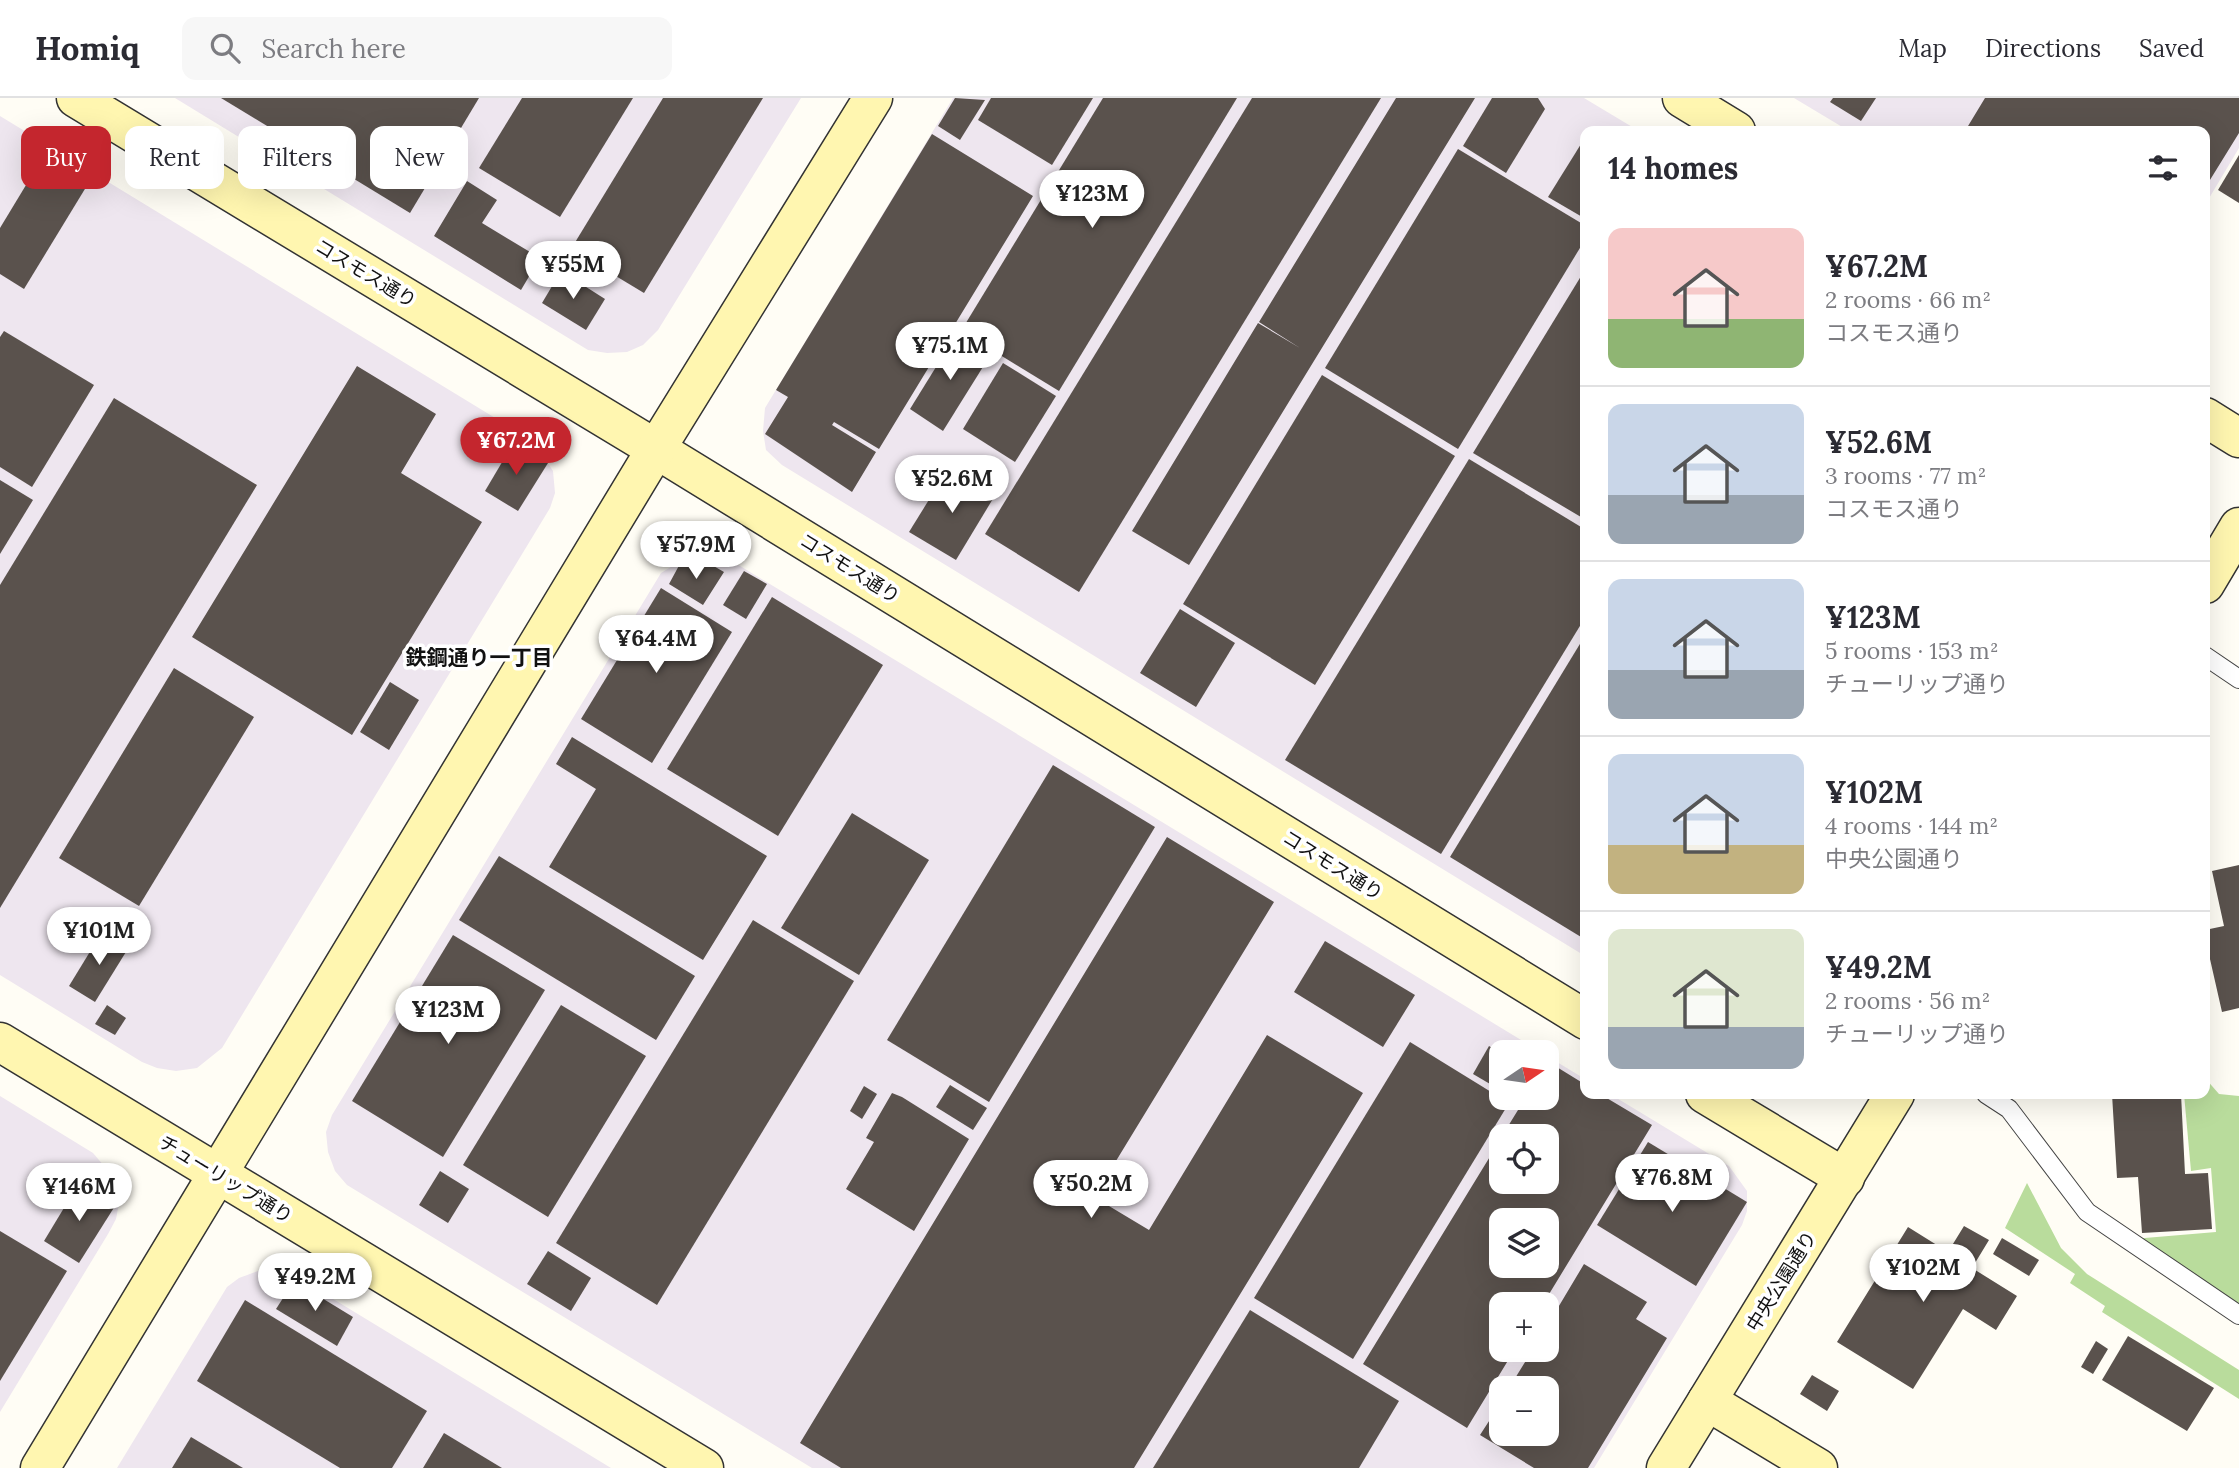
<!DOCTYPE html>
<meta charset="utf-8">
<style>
:root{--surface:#fff;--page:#f7f7f7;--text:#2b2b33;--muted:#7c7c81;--line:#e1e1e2;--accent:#c4262e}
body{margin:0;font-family:Lora,"Noto Sans JP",serif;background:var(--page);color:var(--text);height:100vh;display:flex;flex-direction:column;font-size:26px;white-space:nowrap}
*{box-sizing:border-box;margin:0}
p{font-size:23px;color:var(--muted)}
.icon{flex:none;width:38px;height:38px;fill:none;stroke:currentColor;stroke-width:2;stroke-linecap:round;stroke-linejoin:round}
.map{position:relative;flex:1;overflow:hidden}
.details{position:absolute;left:1580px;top:28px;width:630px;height:973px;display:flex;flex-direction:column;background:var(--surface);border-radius:14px;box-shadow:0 7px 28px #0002}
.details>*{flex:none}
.banner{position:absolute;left:21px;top:28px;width:665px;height:63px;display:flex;gap:14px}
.needle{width:46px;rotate:77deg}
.tools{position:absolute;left:1489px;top:942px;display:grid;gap:14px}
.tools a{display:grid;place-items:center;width:70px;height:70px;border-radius:14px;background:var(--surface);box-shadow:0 7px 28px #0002;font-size:35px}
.price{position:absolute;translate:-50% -60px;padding:0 16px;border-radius:24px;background:#fff;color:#222;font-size:23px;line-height:46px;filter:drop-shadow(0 2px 4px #0008)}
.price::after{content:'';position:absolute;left:50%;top:42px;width:21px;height:16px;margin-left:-10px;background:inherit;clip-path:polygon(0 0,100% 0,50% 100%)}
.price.active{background:var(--accent);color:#fff}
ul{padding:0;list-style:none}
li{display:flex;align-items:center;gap:21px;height:175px;padding:0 28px}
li+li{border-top:2px solid var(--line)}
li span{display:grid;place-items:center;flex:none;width:196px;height:140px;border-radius:14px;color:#555}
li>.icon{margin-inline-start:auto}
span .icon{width:84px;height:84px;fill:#fffc;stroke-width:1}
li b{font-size:30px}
h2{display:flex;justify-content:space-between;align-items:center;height:84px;padding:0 28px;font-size:30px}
.chip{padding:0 24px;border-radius:14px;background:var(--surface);box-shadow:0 7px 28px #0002;font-size:24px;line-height:63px}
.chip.active{background:var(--accent);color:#fff}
header{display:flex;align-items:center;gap:42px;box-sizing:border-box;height:98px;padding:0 35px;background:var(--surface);border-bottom:2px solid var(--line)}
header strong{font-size:33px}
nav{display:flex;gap:38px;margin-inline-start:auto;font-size:24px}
.search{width:490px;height:63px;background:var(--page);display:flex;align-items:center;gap:18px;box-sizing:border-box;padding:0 24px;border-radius:14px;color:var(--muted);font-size:26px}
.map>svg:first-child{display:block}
.industrial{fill:#eee6ef;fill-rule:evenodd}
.forest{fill:#b9dc9c}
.building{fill:#5a524d;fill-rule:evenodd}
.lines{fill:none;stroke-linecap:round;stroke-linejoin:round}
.lane-casing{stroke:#444;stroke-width:20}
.secondary-casing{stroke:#333;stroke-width:41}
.lane{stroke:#fff;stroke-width:18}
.secondary{stroke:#fff6b0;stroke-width:38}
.labels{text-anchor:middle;stroke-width:7;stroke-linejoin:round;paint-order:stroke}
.street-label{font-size:19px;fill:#111;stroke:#fff}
.neighbourhood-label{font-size:21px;font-weight:bold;fill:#111;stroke:#fff}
</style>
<header>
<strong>Homiq</strong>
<div class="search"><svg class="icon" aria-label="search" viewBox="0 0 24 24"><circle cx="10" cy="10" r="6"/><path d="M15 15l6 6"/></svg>Search here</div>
<nav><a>Map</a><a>Directions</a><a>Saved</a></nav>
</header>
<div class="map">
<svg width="2239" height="1370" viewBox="0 0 2239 1370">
<rect width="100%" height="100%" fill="#fffdf5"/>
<g class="industrial">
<path d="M175,0H801L658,232L643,247L627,254L607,255L588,252Z"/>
<path d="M953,0H1584L1639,33H1586L1585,858L782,367L766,352L763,333L765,310Z"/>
<path d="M1794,0H2239V50L2205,107V33H1849Z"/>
<path d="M0,18L533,343L553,373L555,395L550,410L222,950L197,970L176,973L157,970L142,964L0,877Z"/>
<path d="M692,456L727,460L1541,954H1502V999H1547V958L1585,981L1586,996H1610L1729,1068L1747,1093V1113L1742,1127L1594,1370H812L347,1087L335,1073L328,1054L326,1034L332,1017L661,475ZM1502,1038H1547V1083H1502ZM1502,1122H1547V1167H1502ZM1502,1206H1547V1251H1502ZM1502,1290H1547V1335H1502Z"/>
<path d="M0,998L93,1055L115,1081L120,1100L116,1121L108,1136L0,1314Z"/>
<path d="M276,1172L292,1176L611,1370H117L227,1189L239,1180L258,1173Z"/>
</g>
<g class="forest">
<path d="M2205,980L2219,996L2239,998V1210L2133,1141L2216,1134L2211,1070L2191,1073L2184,996H2205Z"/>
<path d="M2027,1085L2061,1150L2087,1176L2239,1272V1301L2102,1214L2105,1208L2070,1185L2075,1176L2005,1130Z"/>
</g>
<g class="building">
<path d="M221,0H479L410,115Z"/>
<path d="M522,0H633L560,119L479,70Z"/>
<path d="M663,0H763L644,195L571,151Z"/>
<path d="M955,0L985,2L960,42L938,28Z"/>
<path d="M991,0H1093L1052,67L978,22Z"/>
<path d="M1103,0H1237L1059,293L961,233Z"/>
<path d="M1252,0H1381L1079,494L985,436Z"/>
<path d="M1396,0H1475L1189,467L1132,433L1258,225L1300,250L1259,224Z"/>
<path d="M1492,0H1538L1545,11L1506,75L1463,48Z"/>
<path d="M1833,0H1876L1861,23L1830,4Z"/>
<path d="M1985,0H2239V35L2205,90V33H1965Z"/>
<path d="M932,36L1033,98L879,351L834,324L832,327L876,354L852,394L765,336L788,299L776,292Z"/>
<path d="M1586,38V117L1584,120L1548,99Z"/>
<path d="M1458,51L1586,128V140L1458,351L1325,270Z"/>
<path d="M46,54L91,81L24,191L0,176V130Z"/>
<path d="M2239,57V105L2218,92Z"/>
<path d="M467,83L497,102L482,125L540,160L521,192L434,138Z"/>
<path d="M1586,170V422L1473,355Z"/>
<path d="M561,173L605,201L586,232L542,205Z"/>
<path d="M4,233L94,287L32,389L0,369V239Z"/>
<path d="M957,235L991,256L943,333L910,311Z"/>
<path d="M1003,265L1056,298L1015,364L963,331Z"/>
<path d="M357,268L436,316L401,375L482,424L352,637L192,539Z"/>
<path d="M1322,277L1455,358L1315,587L1183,506Z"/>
<path d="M114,300L257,387L0,810V487Z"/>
<path d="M514,344L548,365L518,413L485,393Z"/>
<path d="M1469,361L1586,432V518L1441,756L1285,662Z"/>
<path d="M948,371L994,399L956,462L909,434Z"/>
<path d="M0,382L33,402L0,456Z"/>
<path d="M682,462L700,472L705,463L724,474L703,507L669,486Z"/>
<path d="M744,473L767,486L746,521L723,507Z"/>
<path d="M661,490L732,534L652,665L581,621Z"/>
<path d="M772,499L883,567L778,738L667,671Z"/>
<path d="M1180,511L1235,545L1196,609L1140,575Z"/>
<path d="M1586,536V842L1450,759Z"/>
<path d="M174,570L254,619L139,808L59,760Z"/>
<path d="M390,584L419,602L389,652L360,634Z"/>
<path d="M572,639L767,758L703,862L549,769L596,691L556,666Z"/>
<path d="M1053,667L1155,729L989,1004L887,942Z"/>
<path d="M852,715L929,762L859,877L781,830Z"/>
<path d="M1167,739L1274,804L1094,1099L1149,1132L1267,937L1363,995L1134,1370H841L800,1345Z"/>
<path d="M499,758L695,878L656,942L459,822Z"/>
<path d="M2239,767V910L2222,914L2205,839V832L2224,828L2212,773Z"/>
<path d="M753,822L854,883L657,1207L556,1145Z"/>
<path d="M102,834L129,849L95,904L69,888Z"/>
<path d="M453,837L545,892L443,1059L352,1003Z"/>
<path d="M1325,843L1415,897L1383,949L1294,894Z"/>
<path d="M107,907L126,920L115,937L95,926Z"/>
<path d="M561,907L646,958L548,1119L463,1067Z"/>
<path d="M1410,944L1509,1005L1353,1261L1254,1200Z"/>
<path d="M1489,948L1502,956V993L1473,976Z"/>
<path d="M1547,963L1586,987V996H1600L1652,1027L1543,1206H1502V1251H1515L1467,1330L1363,1266L1502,1039V1083H1547V1038H1502L1526,999H1547ZM1502,1122H1547V1167H1502Z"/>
<path d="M950,987L987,1010L973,1032L936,1009Z"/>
<path d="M864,988L877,996L862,1021L850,1013Z"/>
<path d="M892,995L902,999L969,1041L914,1133L846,1091L874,1044L866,1040Z"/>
<path d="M2112,996H2181L2185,1076L2208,1075L2212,1131L2142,1135L2138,1079L2117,1080Z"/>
<path d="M1648,1044L1747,1104L1696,1188L1597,1127Z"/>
<path d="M440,1073L469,1091L448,1125L419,1107Z"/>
<path d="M79,1085L115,1108L79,1165L44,1143Z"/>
<path d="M1964,1128L1989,1142L1972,1170L2017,1198L1996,1232L1963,1211L1913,1291L1837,1244L1908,1129L1948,1154Z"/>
<path d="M0,1133L67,1173L0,1283Z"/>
<path d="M2002,1140L2039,1162L2029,1178L1993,1156Z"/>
<path d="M548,1153L591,1180L571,1213L527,1186Z"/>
<path d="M1584,1166L1647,1204L1636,1221L1667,1240L1588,1370H1534L1480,1337L1502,1303V1335H1547V1290H1509L1533,1251H1547V1228Z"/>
<path d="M294,1183L353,1219L337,1248L276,1211Z"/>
<path d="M245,1202L427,1313L392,1370H340L197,1283Z"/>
<path d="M1250,1212L1399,1303L1359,1370H1153Z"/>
<path d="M2128,1238L2214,1290L2187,1333L2102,1282Z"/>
<path d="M2096,1243L2108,1251L2093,1276L2081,1269Z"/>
<path d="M1812,1277L1839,1293L1827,1313L1800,1296Z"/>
<path d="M444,1335L502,1370H423Z"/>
<path d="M191,1339L243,1370H172Z"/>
</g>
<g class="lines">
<g class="lane-casing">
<g id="lane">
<path d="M2205,558L2239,581"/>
<path d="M1986,996L2009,1011L2087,1114L2239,1217"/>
</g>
</g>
<g class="secondary-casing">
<g id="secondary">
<path d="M76,0L656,351L1586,922"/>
<path d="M1682,0L1736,33"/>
<path d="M2205,319L2239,340"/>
<path d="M2205,486L2239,429"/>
<path d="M0,944L704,1370"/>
<path d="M1705,996L1845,1080"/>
<path d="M1707,1303L1818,1370"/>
<path d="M40,1370L656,351L873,0"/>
<path d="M1666,1370L1895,996"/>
</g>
</g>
<use href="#lane" class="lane"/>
<use href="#secondary" class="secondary"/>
</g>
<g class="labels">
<g class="street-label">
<text transform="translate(366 175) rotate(31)" y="7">コスモス通り</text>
<text transform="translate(850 470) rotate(32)" y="7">コスモス通り</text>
<text transform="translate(1333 767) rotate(32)" y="7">コスモス通り</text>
<text transform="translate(226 1081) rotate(31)" y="7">チューリップ通り</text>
<text transform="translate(1781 1183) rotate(-58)" y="7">中央公園通り</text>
</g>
<g class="neighbourhood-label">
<text x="479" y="567">鉄鋼通り一丁目</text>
</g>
</g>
</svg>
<div class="tools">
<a><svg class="needle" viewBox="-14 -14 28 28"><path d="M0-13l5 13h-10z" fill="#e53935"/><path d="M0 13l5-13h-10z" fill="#7c7c81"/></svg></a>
<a><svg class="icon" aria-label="locate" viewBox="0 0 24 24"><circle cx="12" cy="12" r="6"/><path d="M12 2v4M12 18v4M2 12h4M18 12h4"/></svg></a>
<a><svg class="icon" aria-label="layers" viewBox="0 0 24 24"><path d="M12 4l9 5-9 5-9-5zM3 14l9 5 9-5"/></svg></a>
<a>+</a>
<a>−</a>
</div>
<b class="price" style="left:1092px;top:132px">¥123M</b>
<b class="price" style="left:573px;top:203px">¥55M</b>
<b class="price" style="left:950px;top:284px">¥75.1M</b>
<b class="price active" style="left:516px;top:379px">¥67.2M</b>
<b class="price" style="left:952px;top:417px">¥52.6M</b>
<b class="price" style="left:696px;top:483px">¥57.9M</b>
<b class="price" style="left:656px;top:577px">¥64.4M</b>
<b class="price" style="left:99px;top:869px">¥101M</b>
<b class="price" style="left:448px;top:948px">¥123M</b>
<b class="price" style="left:1672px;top:1116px">¥76.8M</b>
<b class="price" style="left:1091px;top:1122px">¥50.2M</b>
<b class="price" style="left:79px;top:1125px">¥146M</b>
<b class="price" style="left:1923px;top:1206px">¥102M</b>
<b class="price" style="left:315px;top:1215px">¥49.2M</b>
<div class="banner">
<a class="chip active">Buy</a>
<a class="chip">Rent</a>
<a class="chip">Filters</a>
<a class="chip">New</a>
</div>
<section class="details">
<h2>14 homes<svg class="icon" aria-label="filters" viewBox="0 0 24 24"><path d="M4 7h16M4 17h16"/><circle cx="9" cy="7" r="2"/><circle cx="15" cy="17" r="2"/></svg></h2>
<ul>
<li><span style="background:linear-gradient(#f6c9c9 65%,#8fb573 0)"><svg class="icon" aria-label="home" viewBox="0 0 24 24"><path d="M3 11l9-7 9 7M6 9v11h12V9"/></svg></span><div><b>¥67.2M</b><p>2 rooms · 66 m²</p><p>コスモス通り</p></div></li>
<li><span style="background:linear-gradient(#c9d6e8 65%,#9aa5b1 0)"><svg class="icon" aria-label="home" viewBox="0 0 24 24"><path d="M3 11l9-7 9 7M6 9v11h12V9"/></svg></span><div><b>¥52.6M</b><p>3 rooms · 77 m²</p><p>コスモス通り</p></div></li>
<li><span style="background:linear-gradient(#c9d6e8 65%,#9aa5b1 0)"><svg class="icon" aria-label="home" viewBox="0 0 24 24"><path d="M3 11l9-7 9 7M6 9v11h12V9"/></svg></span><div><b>¥123M</b><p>5 rooms · 153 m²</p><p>チューリップ通り</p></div></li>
<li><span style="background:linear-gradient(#c9d6e8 65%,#c2b280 0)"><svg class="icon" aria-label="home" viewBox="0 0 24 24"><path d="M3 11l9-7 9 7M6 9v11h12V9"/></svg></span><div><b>¥102M</b><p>4 rooms · 144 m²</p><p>中央公園通り</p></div></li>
<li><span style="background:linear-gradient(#dfe7d0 70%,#9aa5b1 0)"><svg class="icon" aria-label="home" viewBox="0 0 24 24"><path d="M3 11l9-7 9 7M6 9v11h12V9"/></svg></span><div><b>¥49.2M</b><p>2 rooms · 56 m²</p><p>チューリップ通り</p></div></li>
</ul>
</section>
</div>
